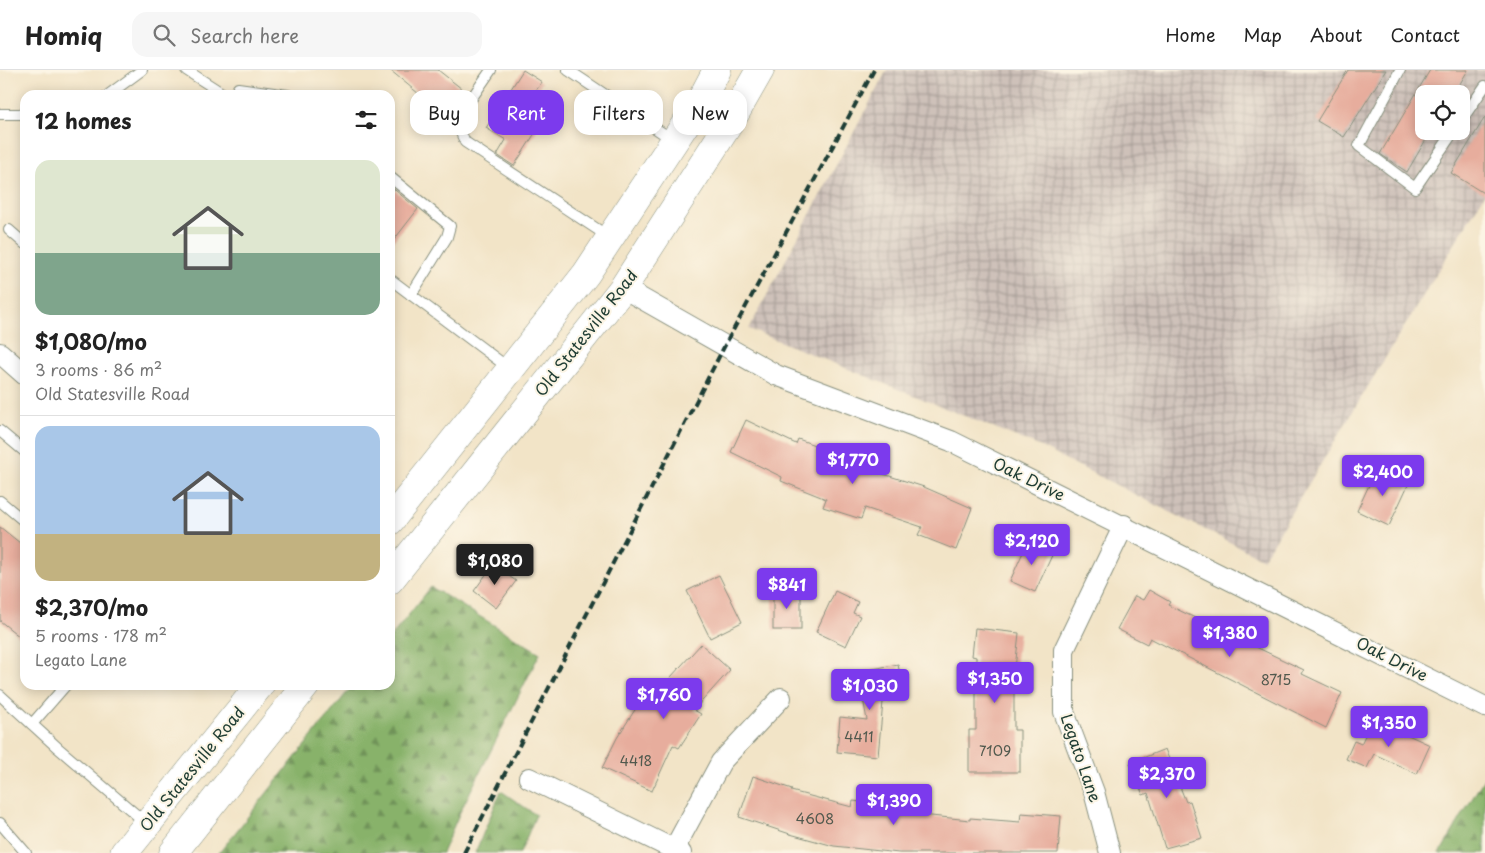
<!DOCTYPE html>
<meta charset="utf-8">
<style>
:root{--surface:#fff;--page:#f6f6f6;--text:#222;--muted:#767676;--line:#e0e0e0;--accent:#7c3aed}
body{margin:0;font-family:"Playpen Sans",sans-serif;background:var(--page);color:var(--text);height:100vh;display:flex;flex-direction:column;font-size:19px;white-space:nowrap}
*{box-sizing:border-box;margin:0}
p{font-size:16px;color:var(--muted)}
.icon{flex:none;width:28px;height:28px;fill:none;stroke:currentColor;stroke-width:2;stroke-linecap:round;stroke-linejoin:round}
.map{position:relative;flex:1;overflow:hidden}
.side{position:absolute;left:20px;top:20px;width:375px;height:600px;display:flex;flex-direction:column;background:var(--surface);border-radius:15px;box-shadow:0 2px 12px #0003}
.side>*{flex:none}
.banner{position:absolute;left:410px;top:20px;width:475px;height:45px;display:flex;gap:10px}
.fabs{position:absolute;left:1415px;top:15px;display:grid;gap:10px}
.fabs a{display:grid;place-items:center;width:55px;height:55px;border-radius:10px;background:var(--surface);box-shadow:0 2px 12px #0003;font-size:25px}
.price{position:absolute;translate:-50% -42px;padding:0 11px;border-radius:5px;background:var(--accent);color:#fff;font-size:16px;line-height:32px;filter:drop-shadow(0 1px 2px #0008)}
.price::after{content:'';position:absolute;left:50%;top:30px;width:15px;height:11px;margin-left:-8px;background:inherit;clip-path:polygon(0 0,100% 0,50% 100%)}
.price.on{background:#222;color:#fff}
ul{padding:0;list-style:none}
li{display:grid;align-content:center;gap:10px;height:265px;padding:0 15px}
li+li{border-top:1px solid var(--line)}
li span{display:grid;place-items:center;height:155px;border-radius:15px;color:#555}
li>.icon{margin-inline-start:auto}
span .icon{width:90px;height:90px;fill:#fffc;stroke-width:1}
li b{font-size:21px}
h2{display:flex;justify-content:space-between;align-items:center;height:60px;padding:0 15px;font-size:21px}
.tag{padding:0 18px;border-radius:15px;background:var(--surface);box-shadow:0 2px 12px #0003;font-size:18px;line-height:45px}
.tag.on{background:var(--accent);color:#fff}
header{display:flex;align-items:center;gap:30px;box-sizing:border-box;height:70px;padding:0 25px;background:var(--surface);border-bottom:1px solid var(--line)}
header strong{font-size:24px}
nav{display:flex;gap:28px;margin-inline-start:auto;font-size:18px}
.search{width:350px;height:45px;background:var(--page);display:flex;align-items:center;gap:12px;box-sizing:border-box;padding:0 18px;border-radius:15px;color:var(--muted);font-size:19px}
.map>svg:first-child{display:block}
.industrial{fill:url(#industrial-grid);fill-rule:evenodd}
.forest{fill:url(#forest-firs);stroke:#54784f}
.building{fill:#e7ad9d}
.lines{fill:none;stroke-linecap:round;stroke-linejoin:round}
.service-casing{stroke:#88907e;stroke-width:12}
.minor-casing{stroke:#88907e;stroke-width:22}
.primary-casing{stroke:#88907e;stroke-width:29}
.service{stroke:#fff;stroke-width:10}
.minor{stroke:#fff;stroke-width:20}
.primary{stroke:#fff;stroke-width:28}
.rail{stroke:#1f3d34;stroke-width:4;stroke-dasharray:8 4;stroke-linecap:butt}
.labels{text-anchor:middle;stroke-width:4;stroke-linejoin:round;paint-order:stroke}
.number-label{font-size:14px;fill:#51594e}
.street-label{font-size:16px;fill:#1f3d34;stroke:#fcf5e5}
</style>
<header>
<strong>Homiq</strong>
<div class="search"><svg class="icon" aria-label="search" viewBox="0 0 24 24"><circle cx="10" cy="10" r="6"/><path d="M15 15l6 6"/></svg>Search here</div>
<nav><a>Home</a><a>Map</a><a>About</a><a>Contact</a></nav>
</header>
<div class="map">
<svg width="1485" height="783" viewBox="0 0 1485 783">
<defs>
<pattern id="industrial-grid" width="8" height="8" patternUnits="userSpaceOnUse" patternTransform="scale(1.25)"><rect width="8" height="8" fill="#cec1b9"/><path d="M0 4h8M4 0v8" fill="none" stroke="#a79e97"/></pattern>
<pattern id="forest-firs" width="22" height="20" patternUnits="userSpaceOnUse" patternTransform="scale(1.25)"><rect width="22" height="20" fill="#88b26a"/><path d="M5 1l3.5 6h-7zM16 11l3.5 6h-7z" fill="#6f9258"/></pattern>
</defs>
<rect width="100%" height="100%" fill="#fcf5e5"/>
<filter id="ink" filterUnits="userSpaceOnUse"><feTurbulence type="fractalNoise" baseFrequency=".02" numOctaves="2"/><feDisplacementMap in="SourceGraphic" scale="10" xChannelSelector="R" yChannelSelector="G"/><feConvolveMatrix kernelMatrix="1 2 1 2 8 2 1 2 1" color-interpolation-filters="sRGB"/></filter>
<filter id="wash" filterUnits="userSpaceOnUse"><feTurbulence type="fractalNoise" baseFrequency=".0096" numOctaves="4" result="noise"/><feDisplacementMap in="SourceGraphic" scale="20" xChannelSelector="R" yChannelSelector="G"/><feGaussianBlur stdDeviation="1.12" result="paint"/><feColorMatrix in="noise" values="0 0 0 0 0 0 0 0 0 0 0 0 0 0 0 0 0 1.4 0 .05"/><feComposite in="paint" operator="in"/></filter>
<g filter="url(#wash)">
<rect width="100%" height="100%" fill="#f2e4c7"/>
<path class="industrial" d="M887,0H1485V124L1263,489L1039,376L749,259ZM1424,24H1461V61H1424Z"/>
<g class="forest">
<path d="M431,517L540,583L460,742L442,783H219L353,615H390V568Z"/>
<path d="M1485,707V783H1440Z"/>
<path d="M501,721L536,745L520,783H475Z"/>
</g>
<g id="blocks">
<g class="building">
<path d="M390,0H438L462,19L442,43Z"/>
<path d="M523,0L542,12L532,26L551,38L514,96L497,85L506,70L486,58Z"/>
<path d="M1348,0H1386L1344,67L1317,51Z"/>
<path d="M1430,0H1468L1454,24H1424V61H1431L1407,102L1380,84Z"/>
<path d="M1485,47V124L1451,103Z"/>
<path d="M390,116L418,139L390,175Z"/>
<path d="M746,350L796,374L798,369L878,398L877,402L924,417L972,438L956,480L918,465L922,457L865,438L861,449L823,437L826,429L781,411L782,407L731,382Z"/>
<path d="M1377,398L1409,413L1389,456L1357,441Z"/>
<path d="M0,457L25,477V571L0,551Z"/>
<path d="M1029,469L1054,481L1035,522L1010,511Z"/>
<path d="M493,495L516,511L496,538L474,521Z"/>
<path d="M719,505L742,552L710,568L687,521Z"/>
<rect x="773" y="519" width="28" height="41"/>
<path d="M1149,520L1170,532L1168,535L1304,600L1302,604L1342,623L1326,658L1150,568L1147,574L1117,559L1135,526L1143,530Z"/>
<path d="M835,521L858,532L853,543L860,546L846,576L816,562Z"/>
<path d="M975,558L1019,563L1014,607V660H1020V702H969V660H976V587L972,586Z"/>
<path d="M701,574L730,600L694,640L701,644L679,678L673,675L652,721L602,698L617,668L652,613L660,619Z"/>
<path d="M898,594L904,628L883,632L878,686L837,682L840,647L867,650L858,602Z"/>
<path d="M1373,649L1430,675L1417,704L1374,684L1367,698L1346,689L1354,671L1361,674Z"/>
<path d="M1165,679L1186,732L1190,731L1202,768L1165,778L1148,723L1143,725L1130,693Z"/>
<path d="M753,706L792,719L791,721L852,737L853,731L893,736L892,742L970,750V748L1020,752L1021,743L1061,746L1058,783H899L834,776L790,764L739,747Z"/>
</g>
</g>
</g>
<g filter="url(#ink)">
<use href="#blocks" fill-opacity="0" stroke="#88907e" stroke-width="1"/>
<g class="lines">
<g class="service-casing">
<g id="service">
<path d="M186,0L225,25"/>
<path d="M491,0L456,51L465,72L609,167"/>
<path d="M568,0L673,70"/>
<path d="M1400,0L1359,76L1415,118L1454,61"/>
<path d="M108,25L142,0"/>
<path d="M234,25L238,18L288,25"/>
<path d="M0,44H25"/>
<path d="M1461,51L1485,16"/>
<path d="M390,107L450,156L447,167L411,225"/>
<path d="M9,160L25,174"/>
<path d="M390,209L510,299"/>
<path d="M0,361L25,382"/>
<path d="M0,431L25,452"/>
<path d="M0,625L58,678L146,753"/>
<path d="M32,654L66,615"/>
<path d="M0,753L26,783"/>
</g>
</g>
<g class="minor-casing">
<g id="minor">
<path d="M623,218L776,305L951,371L1485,637"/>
<path d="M0,283L25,305"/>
<path d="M529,708L681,783"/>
<path d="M672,783L721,692L781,628"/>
<path d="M1110,783L1094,722L1064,642V580L1124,455"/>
</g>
</g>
<g class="primary-casing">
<g id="primary">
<path d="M390,451L586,204L700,32L717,0"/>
<path d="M390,510L623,218L732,49L760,0"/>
<path d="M124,783L260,615"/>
<path d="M173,783L306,615"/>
</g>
</g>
<use href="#service" class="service"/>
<use href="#minor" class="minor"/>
<use href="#primary" class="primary"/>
<path class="rail" d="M464,783L724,277L874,0"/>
</g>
</g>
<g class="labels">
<g class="number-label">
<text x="1276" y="615">8715</text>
<text x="859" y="672">4411</text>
<text x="995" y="686">7109</text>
<text x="636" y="696">4418</text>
<text x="815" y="754">4608</text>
</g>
<g class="street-label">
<text transform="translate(586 263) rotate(-52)" y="6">Old Statesville Road</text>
<text transform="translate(1029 409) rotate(26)" y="6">Oak Drive</text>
<text transform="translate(1392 589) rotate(27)" y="6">Oak Drive</text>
<text transform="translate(1081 688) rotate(71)" y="6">Legato Lane</text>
<text transform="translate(192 699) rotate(-51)" y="6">Old Statesville Road</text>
</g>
</g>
</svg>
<div class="fabs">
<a><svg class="icon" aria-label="locate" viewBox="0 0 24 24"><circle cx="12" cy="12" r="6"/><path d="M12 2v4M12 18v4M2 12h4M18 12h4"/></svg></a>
</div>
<b class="price" style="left:853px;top:415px">$1,770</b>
<b class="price" style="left:1383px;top:427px">$2,400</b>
<b class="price" style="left:1032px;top:496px">$2,120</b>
<b class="price on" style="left:495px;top:516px">$1,080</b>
<b class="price" style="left:787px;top:540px">$841</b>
<b class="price" style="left:1230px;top:588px">$1,380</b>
<b class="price" style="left:995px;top:634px">$1,350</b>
<b class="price" style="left:870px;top:641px">$1,030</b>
<b class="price" style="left:664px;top:650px">$1,760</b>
<b class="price" style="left:1389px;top:678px">$1,350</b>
<b class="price" style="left:1167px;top:729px">$2,370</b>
<b class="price" style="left:894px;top:756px">$1,390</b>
<div class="banner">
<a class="tag">Buy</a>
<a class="tag on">Rent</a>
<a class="tag">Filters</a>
<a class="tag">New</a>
</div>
<section class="side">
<h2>12 homes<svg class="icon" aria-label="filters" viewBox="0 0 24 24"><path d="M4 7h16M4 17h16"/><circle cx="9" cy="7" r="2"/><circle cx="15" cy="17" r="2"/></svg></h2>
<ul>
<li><span style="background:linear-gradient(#dfe7d0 60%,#7fa58c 0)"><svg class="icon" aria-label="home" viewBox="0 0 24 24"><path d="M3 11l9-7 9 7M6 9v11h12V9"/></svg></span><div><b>$1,080/mo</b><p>3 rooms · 86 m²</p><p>Old Statesville Road</p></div></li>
<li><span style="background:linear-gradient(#a9c7e8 70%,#c2b280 0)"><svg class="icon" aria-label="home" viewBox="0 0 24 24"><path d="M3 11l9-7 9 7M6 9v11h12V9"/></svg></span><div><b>$2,370/mo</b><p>5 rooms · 178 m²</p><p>Legato Lane</p></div></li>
</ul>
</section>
</div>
